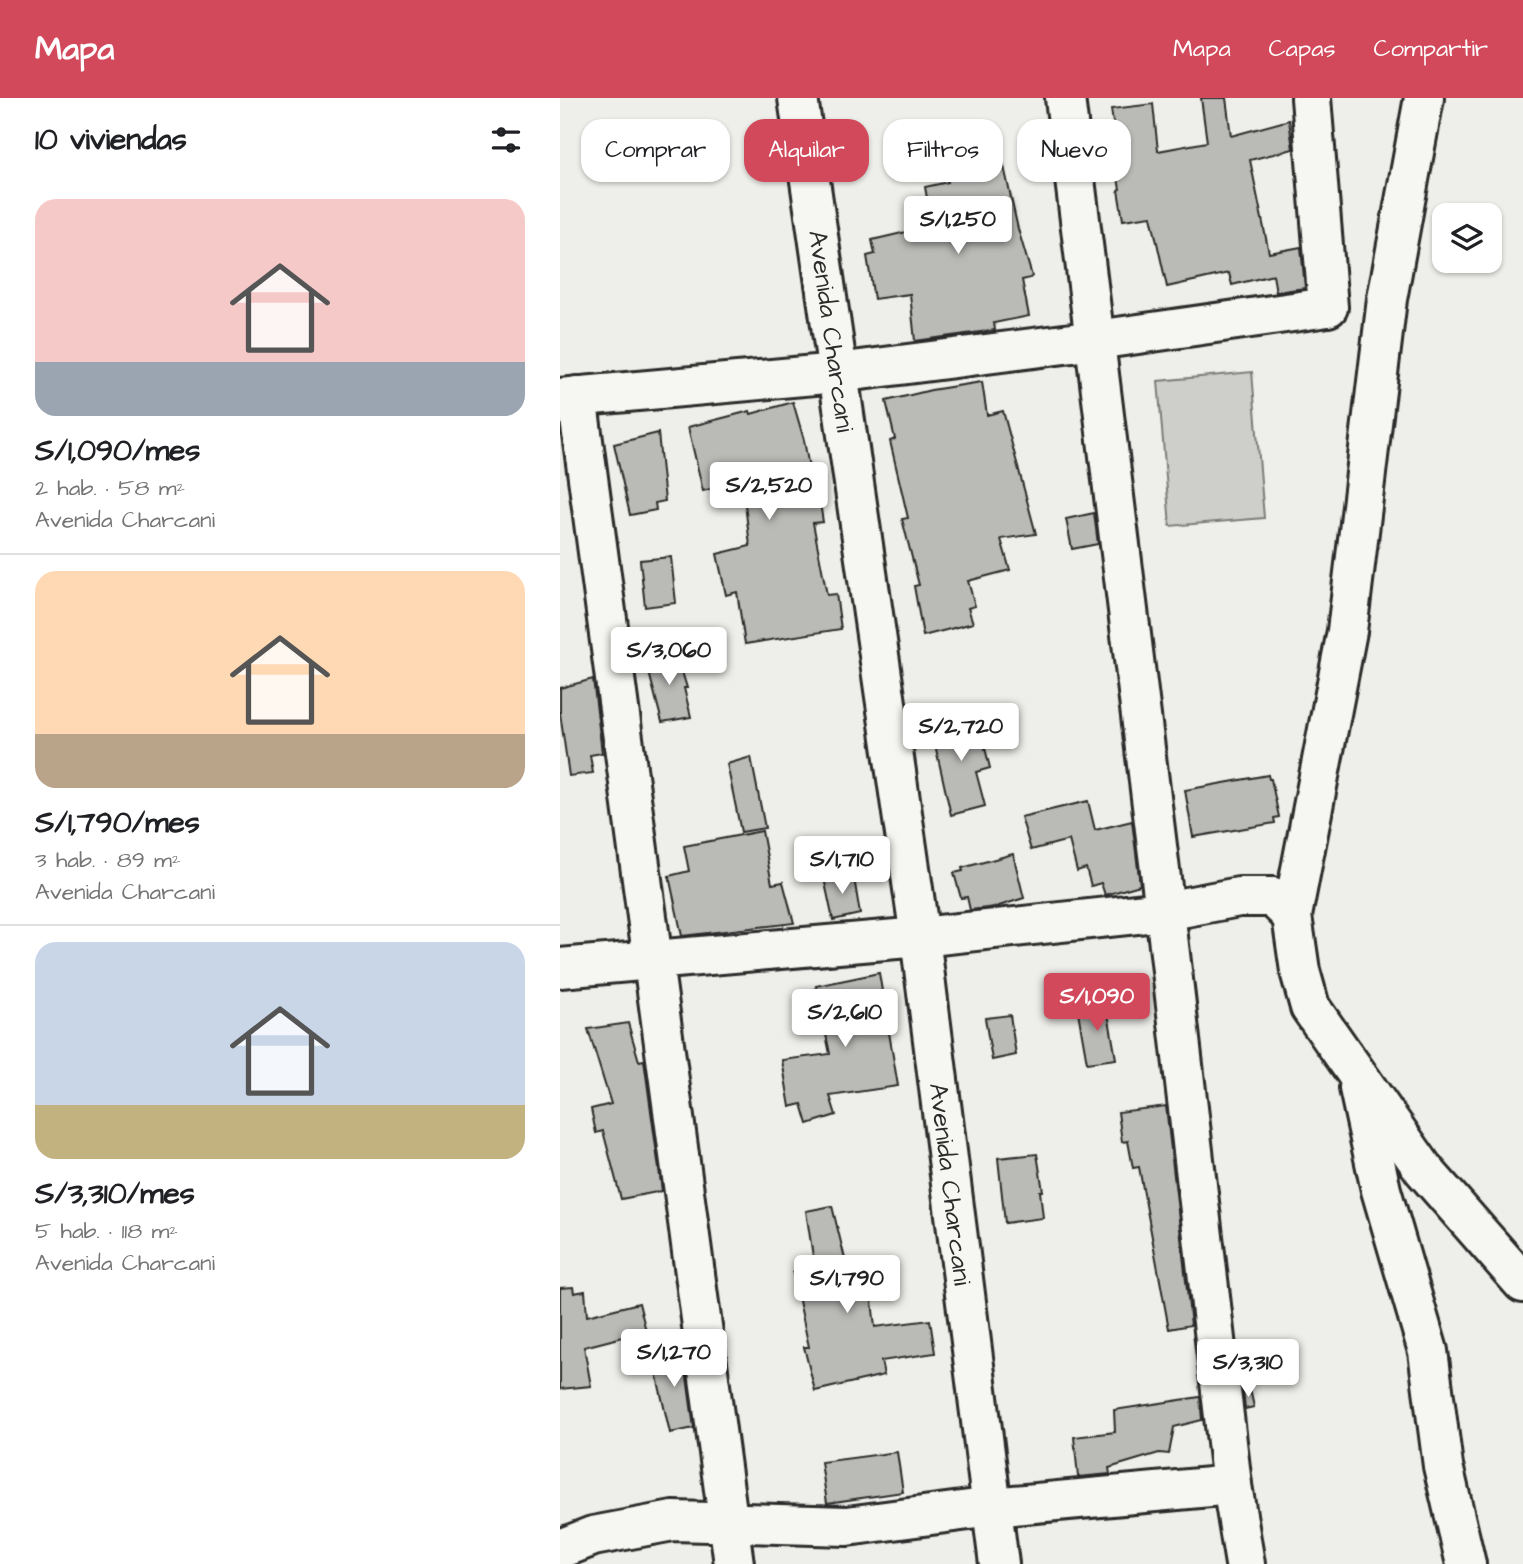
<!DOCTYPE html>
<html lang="es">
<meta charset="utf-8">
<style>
:root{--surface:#fff;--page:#f2f2f2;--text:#202124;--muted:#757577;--line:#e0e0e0;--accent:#d1495b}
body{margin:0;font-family:"Architects Daughter",sans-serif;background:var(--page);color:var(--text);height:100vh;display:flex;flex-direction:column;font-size:26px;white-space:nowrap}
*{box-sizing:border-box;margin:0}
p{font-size:23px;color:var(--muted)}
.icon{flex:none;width:38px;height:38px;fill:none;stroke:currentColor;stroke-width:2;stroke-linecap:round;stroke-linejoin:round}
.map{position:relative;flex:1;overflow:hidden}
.drawer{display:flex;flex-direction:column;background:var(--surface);width:560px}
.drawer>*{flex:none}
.guide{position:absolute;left:21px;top:21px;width:665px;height:63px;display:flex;gap:14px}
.tools{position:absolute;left:872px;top:105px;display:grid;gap:14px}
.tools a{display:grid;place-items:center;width:70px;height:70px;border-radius:14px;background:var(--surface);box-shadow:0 2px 5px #0004;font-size:35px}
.price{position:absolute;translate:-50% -60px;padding:0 16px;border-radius:7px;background:#fff;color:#222;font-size:23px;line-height:46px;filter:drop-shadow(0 2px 4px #0008)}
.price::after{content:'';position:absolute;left:50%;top:42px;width:21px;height:16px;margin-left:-10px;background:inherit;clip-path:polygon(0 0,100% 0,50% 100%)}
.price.current{background:var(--accent);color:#fff}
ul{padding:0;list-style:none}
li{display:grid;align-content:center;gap:14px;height:371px;padding:0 35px}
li+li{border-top:2px solid var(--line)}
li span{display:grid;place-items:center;height:217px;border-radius:21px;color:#555}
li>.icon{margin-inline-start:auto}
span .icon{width:126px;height:126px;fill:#fffc;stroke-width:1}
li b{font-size:30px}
h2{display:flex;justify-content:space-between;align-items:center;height:84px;padding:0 35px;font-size:30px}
.tag{padding:0 24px;border-radius:21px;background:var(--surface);box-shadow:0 2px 5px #0004;font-size:24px;line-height:63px}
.tag.current{background:var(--accent);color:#fff}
header{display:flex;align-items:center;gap:42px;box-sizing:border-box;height:98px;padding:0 35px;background:var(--accent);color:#fff}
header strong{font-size:33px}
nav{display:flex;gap:38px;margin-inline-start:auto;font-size:24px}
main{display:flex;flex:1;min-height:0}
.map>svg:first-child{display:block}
.grass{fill:#cececa;stroke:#7c7c7a;stroke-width:2}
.building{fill:#babab7;stroke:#2b2b2b;stroke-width:2}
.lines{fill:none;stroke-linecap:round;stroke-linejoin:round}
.minor-casing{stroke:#2b2b2b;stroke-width:44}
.major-casing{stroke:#2b2b2b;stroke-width:44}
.minor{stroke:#f6f6f2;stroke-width:38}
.major{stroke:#f6f6f2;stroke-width:38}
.labels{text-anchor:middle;stroke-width:5;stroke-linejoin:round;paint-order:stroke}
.street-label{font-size:26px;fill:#2b2b2b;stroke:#f6f6f2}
</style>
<header>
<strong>Mapa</strong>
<nav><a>Mapa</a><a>Capas</a><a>Compartir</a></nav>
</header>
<main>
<section class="drawer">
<h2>10 viviendas<svg class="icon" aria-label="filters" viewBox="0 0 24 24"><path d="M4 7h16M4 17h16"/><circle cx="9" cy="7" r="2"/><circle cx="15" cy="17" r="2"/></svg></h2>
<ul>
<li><span style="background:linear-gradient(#f6c9c9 75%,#9aa5b1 0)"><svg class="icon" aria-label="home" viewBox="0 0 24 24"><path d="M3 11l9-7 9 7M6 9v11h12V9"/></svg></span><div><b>S/1,090/mes</b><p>2 hab. · 58 m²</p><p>Avenida Charcani</p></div></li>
<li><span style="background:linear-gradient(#ffd9b3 75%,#b9a48a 0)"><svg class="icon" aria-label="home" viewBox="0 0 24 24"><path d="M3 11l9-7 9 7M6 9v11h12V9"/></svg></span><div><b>S/1,790/mes</b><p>3 hab. · 89 m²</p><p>Avenida Charcani</p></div></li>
<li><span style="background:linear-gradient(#c9d6e8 75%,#c2b280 0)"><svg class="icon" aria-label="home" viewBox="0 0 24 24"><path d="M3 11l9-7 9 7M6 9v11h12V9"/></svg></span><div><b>S/3,310/mes</b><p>5 hab. · 118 m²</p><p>Avenida Charcani</p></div></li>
</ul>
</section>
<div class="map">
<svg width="963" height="1466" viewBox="0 0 963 1466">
<rect width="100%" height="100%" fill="#eeeeea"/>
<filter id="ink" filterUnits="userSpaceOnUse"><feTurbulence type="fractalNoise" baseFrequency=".0143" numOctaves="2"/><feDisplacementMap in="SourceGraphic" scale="14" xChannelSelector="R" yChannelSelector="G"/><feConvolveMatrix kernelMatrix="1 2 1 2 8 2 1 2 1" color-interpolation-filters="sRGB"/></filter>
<g filter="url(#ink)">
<path class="grass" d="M692,274L704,420L610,428L598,283Z"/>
<g class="building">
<path d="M641,0H666L671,38L729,22L733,51L690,62L709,155L741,149L745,190L716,194L713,177L672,187L669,175L607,189L591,118L563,122L558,92L560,91L554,60L558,59L551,11L593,6L598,53L647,44Z"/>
<path d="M425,56L427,68L443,64L458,131L472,178L470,180L462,182L469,218L434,225L435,232L355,243L350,196L314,201L307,158L315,156L312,142L372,128L365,89L388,84L383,67Z"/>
<path d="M422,284L427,317L443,313L476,436L441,441L450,472L408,483L415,508L408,510L413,525L363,538L354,488L359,487L342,421L348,420L330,343L335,341L326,303L371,292Z"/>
<path d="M233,304L244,342L254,398H259L263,424L253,425L267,497L276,496L281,531L185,546L177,494L166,497L157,456L190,448L184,398L158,405L154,390L143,393L128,329L190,313L191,316Z"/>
<path d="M98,335L105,403L95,405L96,412L70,417L54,346Z"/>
<path d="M534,415L538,446L512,451L506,421Z"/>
<path d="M111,459L116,505L85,509L80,462Z"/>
<path d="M116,554L127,590H124L131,619L102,624L86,563Z"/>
<path d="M33,581L42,655L30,657L33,675L9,678L0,615V590Z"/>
<path d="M417,618L430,670L416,674L425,708L391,717L371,629Z"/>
<path d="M191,659L205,730L181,734L167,666Z"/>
<path d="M708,677L709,681H711L719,719L714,720L715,725L633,739L625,692Z"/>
<path d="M528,703L535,732L572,723L580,787L545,797L541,785L531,788L526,770L517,773L509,742L471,752L461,719Z"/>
<path d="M202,733L212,786L223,784L234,825L122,838L109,778L129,773L124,748Z"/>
<path d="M453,756L464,800L436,809L410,812L407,799L401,800L394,775L403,773L402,770Z"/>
<path d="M293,774L300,816L273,822L264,780Z"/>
<path d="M319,875L338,988L270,998L276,1017L248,1026L242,1006L230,1009L222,962L270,956L256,888Z"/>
<path d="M546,904L556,961L527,965L517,908Z"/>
<path d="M450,917L456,957L432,962L425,920Z"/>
<path d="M68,925L79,963L84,962L102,1093L61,1101L43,1033L36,1035L31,1011L51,1006L28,931Z"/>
<path d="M606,1008L631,1227L609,1231L579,1069L573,1070L568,1043L562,1044L558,1014Z"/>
<path d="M477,1056L483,1093H480L483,1120L445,1125L438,1060Z"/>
<path d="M272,1108L287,1169L308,1168L315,1229L370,1222L375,1255L321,1263L324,1277L255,1293L244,1249H249L233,1175L255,1172L246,1113Z"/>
<path d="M13,1189L14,1195L25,1193L27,1218L79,1205L86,1233L24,1249L31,1288L0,1291V1190Z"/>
<path d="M123,1250L134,1330L110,1335L92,1257Z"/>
<path d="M690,1291L694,1309L685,1311L683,1292Z"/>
<path d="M640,1299L642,1322L614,1329L609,1356L599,1355L549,1370L550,1376L518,1379L514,1339L555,1334L554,1312Z"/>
<path d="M337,1354L343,1394L267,1405L261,1364Z"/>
</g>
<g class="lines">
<g class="minor-casing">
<g id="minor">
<path d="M505,0L605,813L672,1387L685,1466"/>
<path d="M864,0L827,201L787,533L732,818L740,873L750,909L864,1072L963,1185"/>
<path d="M17,298L174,1466"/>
<path d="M0,300L277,275L536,242L768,209L751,0"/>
<path d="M0,870L360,839L605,813L679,799H713L732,818"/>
<path d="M799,990L821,1092L868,1253L883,1368L906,1466"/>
<path d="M0,1451L33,1438L113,1423L287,1428L432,1409L672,1387"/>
</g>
</g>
<g class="major-casing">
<path id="major" d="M238,0L360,839L439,1466"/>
</g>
<use href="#minor" class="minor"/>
<use href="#major" class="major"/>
</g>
</g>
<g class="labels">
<g class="street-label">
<text transform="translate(272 233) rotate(82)" y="9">Avenida Charcani</text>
<text transform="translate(391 1086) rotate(83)" y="9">Avenida Charcani</text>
</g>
</g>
</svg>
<div class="tools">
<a><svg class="icon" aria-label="layers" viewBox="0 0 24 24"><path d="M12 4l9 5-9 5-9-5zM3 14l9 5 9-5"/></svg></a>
</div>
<b class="price" style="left:398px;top:158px">S/1,250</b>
<b class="price" style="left:209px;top:424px">S/2,520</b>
<b class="price" style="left:109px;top:589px">S/3,060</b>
<b class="price" style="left:401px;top:665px">S/2,720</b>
<b class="price" style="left:282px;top:798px">S/1,710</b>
<b class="price current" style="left:537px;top:935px">S/1,090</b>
<b class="price" style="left:285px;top:951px">S/2,610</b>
<b class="price" style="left:287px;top:1217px">S/1,790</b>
<b class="price" style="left:114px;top:1291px">S/1,270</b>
<b class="price" style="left:688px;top:1301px">S/3,310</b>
<div class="guide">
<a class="tag">Comprar</a>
<a class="tag current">Alquilar</a>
<a class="tag">Filtros</a>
<a class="tag">Nuevo</a>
</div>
</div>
</main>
